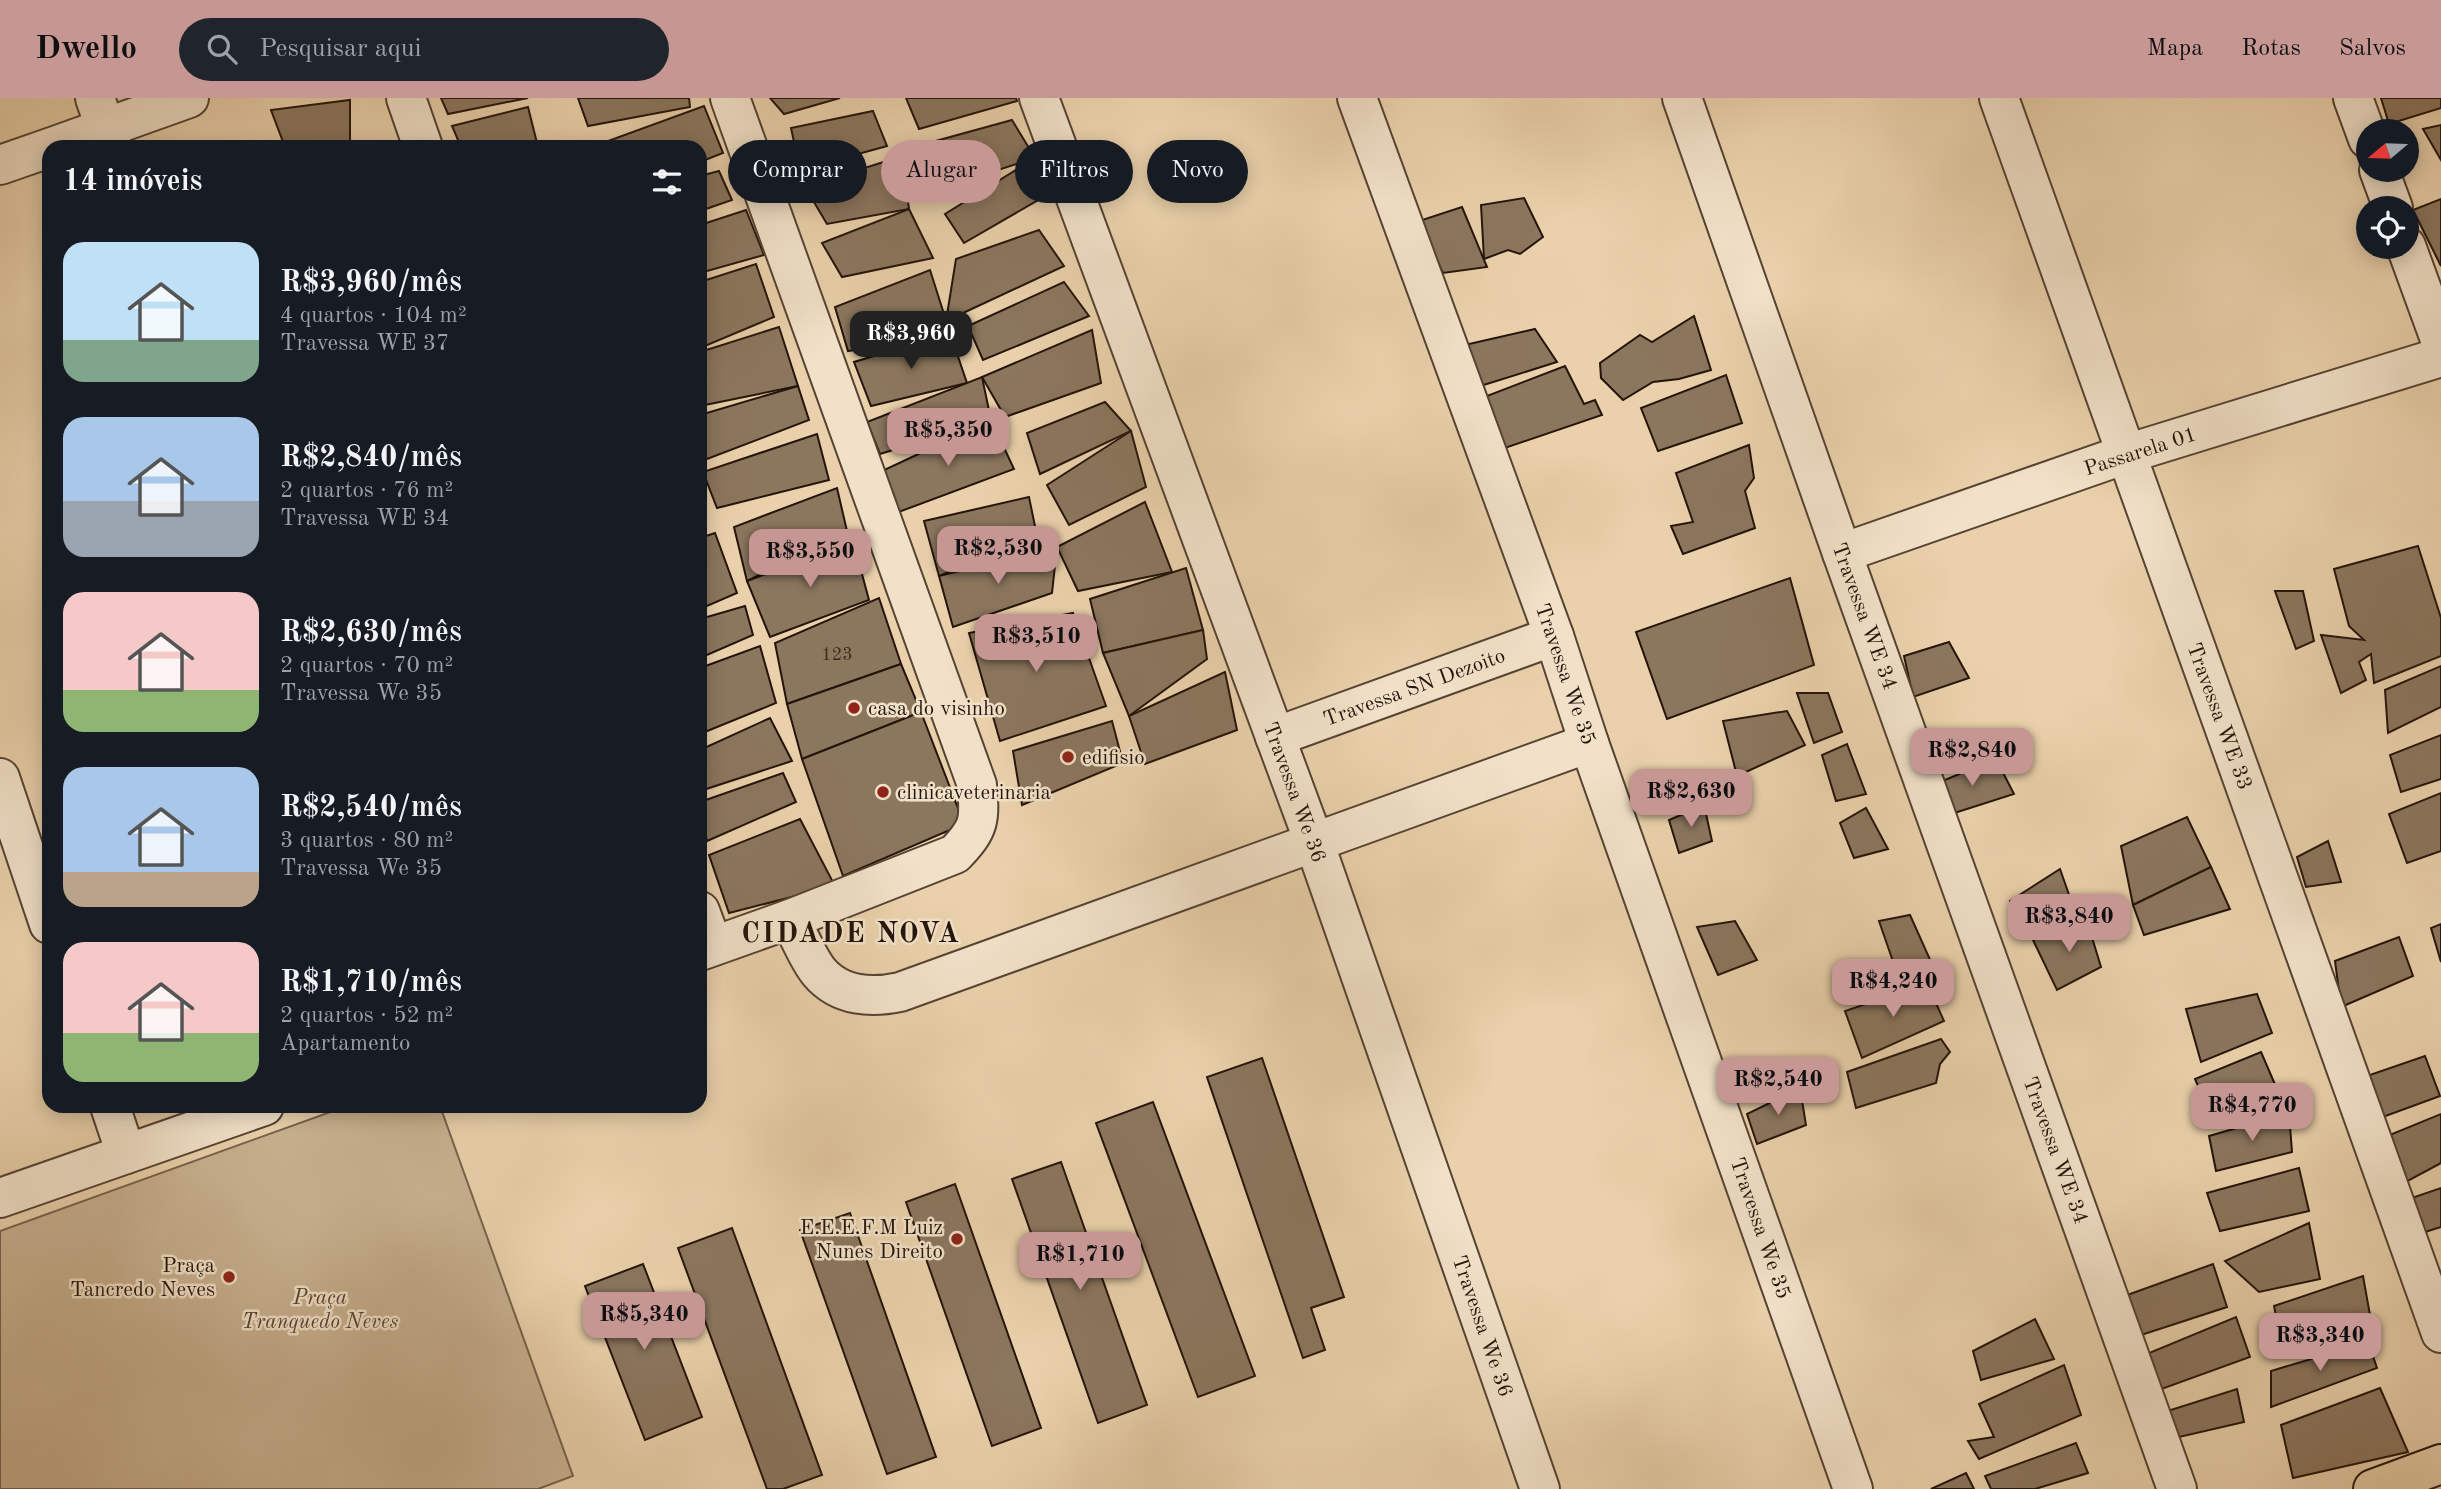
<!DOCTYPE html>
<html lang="pt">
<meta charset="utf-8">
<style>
:root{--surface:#171b24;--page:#20242c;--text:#f1f3f6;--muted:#9ea1a6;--accent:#c59692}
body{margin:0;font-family:"Old Standard TT",serif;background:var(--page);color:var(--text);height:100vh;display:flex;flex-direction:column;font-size:26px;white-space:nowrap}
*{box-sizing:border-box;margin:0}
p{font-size:23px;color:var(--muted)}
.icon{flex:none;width:38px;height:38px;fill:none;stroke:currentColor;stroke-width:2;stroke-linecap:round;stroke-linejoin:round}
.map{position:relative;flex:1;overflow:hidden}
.panel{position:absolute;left:42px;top:42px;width:665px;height:973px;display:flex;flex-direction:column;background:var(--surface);border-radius:21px;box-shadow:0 4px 18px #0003}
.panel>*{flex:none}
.hud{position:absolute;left:728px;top:42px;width:665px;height:63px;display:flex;gap:14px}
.needle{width:46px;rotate:251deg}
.buttons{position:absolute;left:2356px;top:21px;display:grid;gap:14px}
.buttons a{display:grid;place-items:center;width:63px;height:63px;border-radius:50%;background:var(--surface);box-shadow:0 4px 18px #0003;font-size:35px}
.price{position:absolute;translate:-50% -60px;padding:0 16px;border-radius:14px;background:var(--accent);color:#111;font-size:23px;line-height:46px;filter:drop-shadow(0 2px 4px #0008)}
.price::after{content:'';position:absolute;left:50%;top:42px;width:21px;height:16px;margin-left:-10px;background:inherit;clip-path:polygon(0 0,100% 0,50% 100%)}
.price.active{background:#222;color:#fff}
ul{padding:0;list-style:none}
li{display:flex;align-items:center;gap:21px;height:175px;padding:0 21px}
li span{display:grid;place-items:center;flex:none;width:196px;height:140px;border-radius:21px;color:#555}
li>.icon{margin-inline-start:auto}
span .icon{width:84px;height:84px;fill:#fffc;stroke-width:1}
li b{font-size:30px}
h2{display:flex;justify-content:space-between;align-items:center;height:84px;padding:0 21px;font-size:30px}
.pill{padding:0 24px;border-radius:32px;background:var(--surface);box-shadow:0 4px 18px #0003;font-size:24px;line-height:63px}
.pill.active{background:var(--accent);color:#111}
header{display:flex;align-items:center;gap:42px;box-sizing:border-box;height:98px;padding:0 35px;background:var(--accent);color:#111}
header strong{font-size:33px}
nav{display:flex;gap:38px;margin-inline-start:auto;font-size:24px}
.search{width:490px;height:63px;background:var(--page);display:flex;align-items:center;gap:18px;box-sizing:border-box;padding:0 24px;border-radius:38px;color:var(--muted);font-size:26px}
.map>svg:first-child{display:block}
.green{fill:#c8b190;stroke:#76624e;stroke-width:2}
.building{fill:#8b765e;stroke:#24140b;stroke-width:2}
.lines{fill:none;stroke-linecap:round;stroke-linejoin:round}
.minor-casing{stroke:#564333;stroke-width:42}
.tertiary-casing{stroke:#564333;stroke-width:42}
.primary-casing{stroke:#24140b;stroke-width:42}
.minor{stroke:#f1e1c8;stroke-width:38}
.tertiary{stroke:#f1e1c8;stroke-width:38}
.primary{stroke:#ead1ab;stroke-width:38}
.poi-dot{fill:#8f2418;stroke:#f1e1c8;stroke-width:2.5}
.labels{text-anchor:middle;stroke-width:5;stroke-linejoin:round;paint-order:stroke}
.number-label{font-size:18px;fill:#3e2c20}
.street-label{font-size:21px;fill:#24140b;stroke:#f1e1c8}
.poi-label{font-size:21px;fill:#24140b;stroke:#f1e1c8;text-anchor:start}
.park-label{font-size:21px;font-style:italic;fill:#554333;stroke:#f1e1c8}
.district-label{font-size:28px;font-weight:bold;letter-spacing:2px;fill:#24140b;stroke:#f1e1c8}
</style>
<header>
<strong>Dwello</strong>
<div class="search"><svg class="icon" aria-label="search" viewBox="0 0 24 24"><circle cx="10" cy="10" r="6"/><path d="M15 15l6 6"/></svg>Pesquisar aqui</div>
<nav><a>Mapa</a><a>Rotas</a><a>Salvos</a></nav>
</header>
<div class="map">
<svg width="2441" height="1391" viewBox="0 0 2441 1391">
<rect width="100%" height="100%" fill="#ead1ab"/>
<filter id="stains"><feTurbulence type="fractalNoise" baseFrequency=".00286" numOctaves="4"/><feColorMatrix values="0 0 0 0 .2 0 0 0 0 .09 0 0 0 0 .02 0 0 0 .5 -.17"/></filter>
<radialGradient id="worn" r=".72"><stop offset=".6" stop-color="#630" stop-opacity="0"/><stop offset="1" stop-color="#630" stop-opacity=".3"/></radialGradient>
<path class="green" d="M347,1008H440L573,1378L538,1391H0V1133Z"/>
<g class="building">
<path d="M441,0H528L448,16Z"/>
<path d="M578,0H689L690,9L588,28Z"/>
<path d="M770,0H840L784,16Z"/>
<path d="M906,0H1016L1017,3L919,31Z"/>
<path d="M2381,0H2441V10L2389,26Z"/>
<path d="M350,2V49H285L271,12Z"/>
<path d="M704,8L723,55L700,64V49H611L608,43Z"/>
<path d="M528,9L538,49H461L452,28Z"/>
<path d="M873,13L887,48L800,72L791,30Z"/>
<path d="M1012,22L1035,60L933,93L914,49Z"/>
<path d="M2441,27V62L2423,31Z"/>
<path d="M902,58L909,111L827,126L805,89Z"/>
<path d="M1035,60L1047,97L964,145L945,116Z"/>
<path d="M719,73L732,102L700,113V78Z"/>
<path d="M1524,100L1543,139L1520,156L1508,152L1484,161L1481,107Z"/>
<path d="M2441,101V168L2413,112Z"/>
<path d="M1462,109L1487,169L1443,175L1419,123Z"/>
<path d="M909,111L933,160L842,179L822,145Z"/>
<path d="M746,112L764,157L700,175V127Z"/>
<path d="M1039,132L1064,168L946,223L956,161Z"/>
<path d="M756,166L774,219L700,250V184Z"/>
<path d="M930,172L950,235L848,253L835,209Z"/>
<path d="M1064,184L1089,218L983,262L968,228Z"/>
<path d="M1694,218L1711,272L1679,281L1653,284L1623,302L1601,280L1600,265L1640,237L1652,244Z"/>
<path d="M779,229L798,288L700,308V254Z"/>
<path d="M1535,231L1557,264L1474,290L1456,249Z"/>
<path d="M1092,232L1101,285L1005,319L982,279Z"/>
<path d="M950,235L967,285L871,308L854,264Z"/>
<path d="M1565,268L1584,306L1595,302L1602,317L1493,354L1479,301Z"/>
<path d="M1726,277L1742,325L1658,353L1641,310Z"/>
<path d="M982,279L991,322L880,356L867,324Z"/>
<path d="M798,288L809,322L707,361L700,346V317Z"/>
<path d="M1105,304L1131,333L1040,376L1027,335Z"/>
<path d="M991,322L1014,371L896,415L882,373Z"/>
<path d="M1131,333L1146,389L1069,427L1047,387Z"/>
<path d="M817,336L829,382L717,410L703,374Z"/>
<path d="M1749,347L1754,380L1745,393L1755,430L1683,456L1671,428L1693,424L1676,375Z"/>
<path d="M837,390L847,433L747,483L734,429Z"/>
<path d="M1029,399L1037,438L939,478L924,423Z"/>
<path d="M1145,404L1172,474L1078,493L1057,449Z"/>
<path d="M715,435L737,495L700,511V440Z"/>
<path d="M853,443L869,502L770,539L747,483Z"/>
<path d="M2418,448L2441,520V558L2374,585L2371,556L2359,564L2366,582L2341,595L2321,537L2364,542L2349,528L2334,471Z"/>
<path d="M1057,449L1052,495L953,529L939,478Z"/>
<path d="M1186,470L1203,532L1103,555L1090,501Z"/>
<path d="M1790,480L1814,567L1667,621L1636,534Z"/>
<path d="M2275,493H2303L2314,543L2296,551Z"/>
<path d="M879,500L901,566L787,606L775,545Z"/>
<path d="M745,508L753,537L700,560V521Z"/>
<path d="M1073,515L1106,608L1000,643L969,535Z"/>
<path d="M1203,532L1207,561L1129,618L1103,555Z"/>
<path d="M1949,544L1969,580L1913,599L1904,558Z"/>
<path d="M760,548L776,605L700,636V570Z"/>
<path d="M901,566L921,614L802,661L787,606Z"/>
<path d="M2441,568V609L2388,635L2385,592Z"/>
<path d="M1225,574L1237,632L1145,666L1129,618Z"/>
<path d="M1797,595H1828L1842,634L1814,645Z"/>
<path d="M1787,613L1805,647L1737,678L1723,623Z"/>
<path d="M921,614L964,726L843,778L802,661Z"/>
<path d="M770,620L792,663L700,693V652Z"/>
<path d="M1112,623L1123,665L1022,707L1013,653Z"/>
<path d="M2441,637V681L2401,694L2390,657Z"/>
<path d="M1847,646L1866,696L1836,703L1822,657Z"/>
<path d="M1996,661L2014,696L1945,718L1930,688Z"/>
<path d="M783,675L796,704L707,743L700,714V704Z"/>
<path d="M2441,695V753L2407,765L2389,716Z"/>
<path d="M1704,707L1712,743L1679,755L1669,722Z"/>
<path d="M1866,710L1888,751L1854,760L1840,725Z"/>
<path d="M2187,719L2211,769L2133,807L2121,748Z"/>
<path d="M800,721L835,788L729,815L709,757Z"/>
<path d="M2328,743L2341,784L2306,789L2297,759Z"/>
<path d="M2211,769L2230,811L2144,837L2133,807Z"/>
<path d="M2060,771L2073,808L2023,824L2010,803Z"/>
<path d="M1910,817L1932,866L1897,875L1879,823Z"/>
<path d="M1735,823L1757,862L1718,877L1697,829Z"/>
<path d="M2087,823L2101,869L2057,892L2033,842Z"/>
<path d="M2441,826V864L2431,830Z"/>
<path d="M2399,839L2413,878L2341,909L2335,863Z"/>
<path d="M1927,885L1944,923L1862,960L1845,913Z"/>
<path d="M2257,896L2272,935L2201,964L2186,911Z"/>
<path d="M1941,941L1950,954L1940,966L1936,985L1856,1010L1847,974Z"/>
<path d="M2261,954L2280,998L2207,1009L2195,981Z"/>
<path d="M2425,958L2440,998L2372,1023L2358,981Z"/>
<path d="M1262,960L1344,1199L1311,1210L1325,1252L1303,1260L1207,979Z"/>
<path d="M1800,990L1806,1027L1757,1046L1747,1016Z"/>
<path d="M1153,1004L1255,1278L1198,1299L1096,1025Z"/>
<path d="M2289,1015L2292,1054L2216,1073L2209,1038Z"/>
<path d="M2441,1016V1065L2404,1085L2380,1041Z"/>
<path d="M1061,1064L1147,1307L1098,1325L1012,1081Z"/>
<path d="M2299,1070L2309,1113L2220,1133L2207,1095Z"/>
<path d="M955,1086L1041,1330L992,1348L906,1104Z"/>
<path d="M2441,1090V1129L2422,1135L2403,1103Z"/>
<path d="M850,1115L936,1359L887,1376L800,1132Z"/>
<path d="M2309,1125L2320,1181L2259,1194L2225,1163Z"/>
<path d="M732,1130L822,1377L783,1391H767L678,1150Z"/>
<path d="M643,1166L702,1319L645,1342L585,1188Z"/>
<path d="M2213,1166L2227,1209L2132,1240L2122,1199Z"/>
<path d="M2363,1178L2370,1217L2364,1229L2283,1254L2274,1208Z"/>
<path d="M2236,1219L2250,1259L2145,1297L2137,1260Z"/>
<path d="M2035,1221L2054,1261L1981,1282L1973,1253Z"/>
<path d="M2368,1244L2377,1270L2271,1309V1273Z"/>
<path d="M2064,1267L2081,1317L1979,1361L1968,1343L1994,1339L1979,1306Z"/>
<path d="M2380,1290L2408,1354L2293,1380L2281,1327Z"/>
<path d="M2237,1291L2244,1324L2175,1340L2155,1317Z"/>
<path d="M2076,1345L2088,1375L2035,1391H1991L1985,1378Z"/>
<path d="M1966,1375L1974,1391H1931Z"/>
</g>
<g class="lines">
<g class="minor-casing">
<g id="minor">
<path d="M95,0L112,49"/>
<path d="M406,0L423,49"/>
<path d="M1039,0L1314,744L1540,1391"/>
<path d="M1357,0L1554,538L1589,645L1853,1391"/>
<path d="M1682,0L1842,455L2177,1391"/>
<path d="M1999,0L2441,1235"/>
<path d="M1842,455L2126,356L2441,259"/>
<path d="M1275,639L1554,538"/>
<path d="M0,680L49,826"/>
<path d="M700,813L713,848"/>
<path d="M790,821C799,837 807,859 819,874C840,899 872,900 900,894L1589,645"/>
<path d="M700,853L790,821L955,756C980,730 980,722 977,687L730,0"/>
<path d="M110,1008L126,1056"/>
<path d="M0,1100L264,1008"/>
</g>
</g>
<g class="tertiary-casing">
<g id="tertiary">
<path d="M2353,0L2368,41"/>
<path d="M52,49L189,0"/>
<path d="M0,67L49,50"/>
<path d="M2379,72L2393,110"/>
<path d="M2406,148L2441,244"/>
</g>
</g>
<g class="primary-casing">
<path id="primary" d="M2373,1391L2441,1366"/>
</g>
<use href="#minor" class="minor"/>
<use href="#tertiary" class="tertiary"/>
<use href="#primary" class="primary"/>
</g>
<g class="poi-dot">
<circle cx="854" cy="610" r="7"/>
<circle cx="1068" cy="659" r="7"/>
<circle cx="883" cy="694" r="7"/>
<circle cx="957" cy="1141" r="7"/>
<circle cx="229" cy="1179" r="7"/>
</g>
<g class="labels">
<g class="number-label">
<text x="837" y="562">123</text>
</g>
<g class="street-label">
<text transform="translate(2140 353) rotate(-18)" y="7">Passarela 01</text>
<text transform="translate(1865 518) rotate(70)" y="7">Travessa WE 34</text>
<text transform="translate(1566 576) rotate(71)" y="7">Travessa We 35</text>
<text transform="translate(1414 589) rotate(-20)" y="7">Travessa SN Dezoito</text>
<text transform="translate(2220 618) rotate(70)" y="7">Travessa WE 33</text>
<text transform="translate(1295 694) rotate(70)" y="7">Travessa We 36</text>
<text transform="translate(2056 1052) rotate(70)" y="7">Travessa WE 34</text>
<text transform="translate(1761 1130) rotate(71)" y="7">Travessa We 35</text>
<text transform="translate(1483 1228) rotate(71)" y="7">Travessa We 36</text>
</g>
<g class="poi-label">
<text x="868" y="617">casa do visinho</text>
<text x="1082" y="666">edifisio</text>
<text x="897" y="701">clinicaveterinaria</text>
<text x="943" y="1136" text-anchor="end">E.E.E.F.M Luiz<tspan x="943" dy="24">Nunes Direito</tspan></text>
<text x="215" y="1174" text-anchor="end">Praça<tspan x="215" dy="24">Tancredo Neves</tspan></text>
</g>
<g class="park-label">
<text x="320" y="1206">Praça<tspan x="320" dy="24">Tranquedo Neves</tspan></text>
</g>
<g class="district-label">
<text x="851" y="844">CIDADE NOVA</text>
</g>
</g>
<rect width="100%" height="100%" filter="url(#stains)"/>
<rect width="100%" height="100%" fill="url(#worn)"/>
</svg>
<div class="buttons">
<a><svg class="needle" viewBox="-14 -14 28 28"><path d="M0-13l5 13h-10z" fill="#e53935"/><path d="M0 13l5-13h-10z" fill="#9ea1a6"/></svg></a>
<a><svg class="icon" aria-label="locate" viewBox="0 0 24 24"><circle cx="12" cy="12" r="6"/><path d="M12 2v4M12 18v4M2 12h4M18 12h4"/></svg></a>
</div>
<b class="price active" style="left:911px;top:273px">R$3,960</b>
<b class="price" style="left:948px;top:370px">R$5,350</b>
<b class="price" style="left:998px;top:488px">R$2,530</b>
<b class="price" style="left:810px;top:491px">R$3,550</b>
<b class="price" style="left:1036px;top:576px">R$3,510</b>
<b class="price" style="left:1972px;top:690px">R$2,840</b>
<b class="price" style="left:1691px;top:731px">R$2,630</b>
<b class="price" style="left:2069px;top:856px">R$3,840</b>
<b class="price" style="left:1893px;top:921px">R$4,240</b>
<b class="price" style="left:1778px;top:1019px">R$2,540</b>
<b class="price" style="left:2252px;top:1045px">R$4,770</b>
<b class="price" style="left:1080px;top:1194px">R$1,710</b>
<b class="price" style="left:644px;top:1254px">R$5,340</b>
<b class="price" style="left:2320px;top:1275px">R$3,340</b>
<div class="hud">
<a class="pill">Comprar</a>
<a class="pill active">Alugar</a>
<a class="pill">Filtros</a>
<a class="pill">Novo</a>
</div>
<section class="panel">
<h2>14 imóveis<svg class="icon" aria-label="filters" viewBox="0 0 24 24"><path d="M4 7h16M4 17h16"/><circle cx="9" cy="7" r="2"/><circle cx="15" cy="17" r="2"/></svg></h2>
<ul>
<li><span style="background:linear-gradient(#bfe0f5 70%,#7fa58c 0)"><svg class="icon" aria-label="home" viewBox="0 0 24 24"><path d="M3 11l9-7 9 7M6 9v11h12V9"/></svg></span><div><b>R$3,960/mês</b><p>4 quartos · 104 m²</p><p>Travessa WE 37</p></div></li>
<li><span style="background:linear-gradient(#a9c7e8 60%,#9aa5b1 0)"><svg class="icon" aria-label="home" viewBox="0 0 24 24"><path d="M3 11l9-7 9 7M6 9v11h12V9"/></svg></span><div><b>R$2,840/mês</b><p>2 quartos · 76 m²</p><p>Travessa WE 34</p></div></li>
<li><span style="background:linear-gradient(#f6c9c9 70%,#8fb573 0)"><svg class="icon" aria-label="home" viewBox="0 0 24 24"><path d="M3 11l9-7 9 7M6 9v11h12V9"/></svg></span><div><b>R$2,630/mês</b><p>2 quartos · 70 m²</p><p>Travessa We 35</p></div></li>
<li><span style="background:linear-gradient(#a9c7e8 75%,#b9a48a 0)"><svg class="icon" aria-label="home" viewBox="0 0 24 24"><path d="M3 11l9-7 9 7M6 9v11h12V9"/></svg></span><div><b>R$2,540/mês</b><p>3 quartos · 80 m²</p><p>Travessa We 35</p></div></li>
<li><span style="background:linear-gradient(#f6c9c9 65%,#8fb573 0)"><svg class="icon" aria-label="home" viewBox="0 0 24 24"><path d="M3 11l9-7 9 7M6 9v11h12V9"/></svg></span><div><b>R$1,710/mês</b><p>2 quartos · 52 m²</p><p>Apartamento</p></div></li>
</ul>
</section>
</div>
